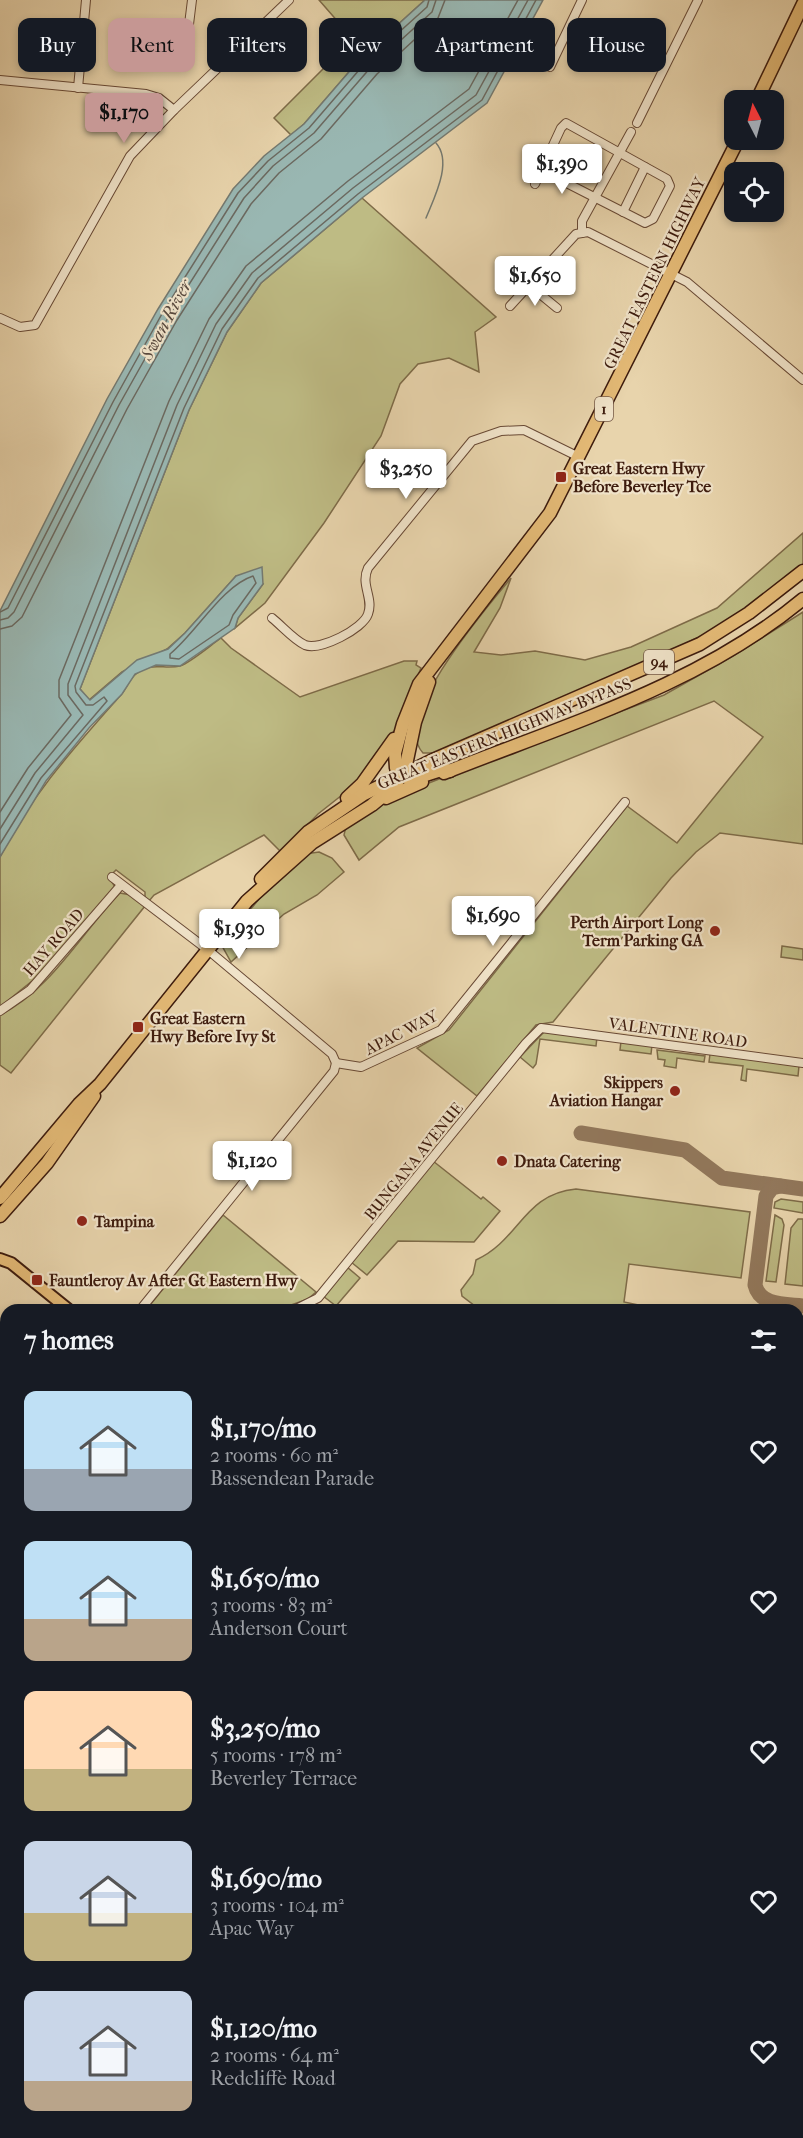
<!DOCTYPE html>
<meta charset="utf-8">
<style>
:root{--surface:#171b24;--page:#20242c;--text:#f1f3f6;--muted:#9ea1a6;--accent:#c59692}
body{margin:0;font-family:"IM FELL French Canon",serif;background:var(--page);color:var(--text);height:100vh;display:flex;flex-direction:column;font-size:22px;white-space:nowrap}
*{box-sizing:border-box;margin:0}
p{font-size:20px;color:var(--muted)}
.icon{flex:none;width:33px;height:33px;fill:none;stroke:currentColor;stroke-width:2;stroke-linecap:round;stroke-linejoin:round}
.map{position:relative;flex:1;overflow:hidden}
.side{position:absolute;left:0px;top:1304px;width:804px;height:836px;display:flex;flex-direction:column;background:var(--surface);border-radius:18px 18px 0 0;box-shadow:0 3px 9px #0003}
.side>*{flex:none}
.hud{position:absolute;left:18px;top:18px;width:768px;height:54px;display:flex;gap:12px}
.needle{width:39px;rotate:354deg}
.buttons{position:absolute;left:724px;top:90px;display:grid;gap:12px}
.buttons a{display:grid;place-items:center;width:60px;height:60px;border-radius:12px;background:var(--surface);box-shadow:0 3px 9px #0003;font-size:30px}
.price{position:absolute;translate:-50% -51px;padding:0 14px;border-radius:6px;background:#fff;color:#222;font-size:20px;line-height:39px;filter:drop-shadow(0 2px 3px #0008)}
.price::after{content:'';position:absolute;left:50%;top:36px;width:18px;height:14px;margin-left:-9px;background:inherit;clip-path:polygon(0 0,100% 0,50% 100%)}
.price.active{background:var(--accent);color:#111}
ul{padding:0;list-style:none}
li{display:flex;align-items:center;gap:18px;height:150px;padding:0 24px}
li span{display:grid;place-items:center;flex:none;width:168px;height:120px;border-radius:12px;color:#555}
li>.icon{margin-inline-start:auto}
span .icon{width:72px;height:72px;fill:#fffc;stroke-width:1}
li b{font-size:26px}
h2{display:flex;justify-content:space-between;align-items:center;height:72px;padding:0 24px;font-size:26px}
.tag{padding:0 21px;border-radius:12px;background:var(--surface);box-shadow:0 3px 9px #0003;font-size:21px;line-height:54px}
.tag.active{background:var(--accent);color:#111}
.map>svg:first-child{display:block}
.green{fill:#bebb84;stroke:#7e6b48;stroke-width:1.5}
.water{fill:#99b7b2;stroke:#747970;stroke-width:1.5}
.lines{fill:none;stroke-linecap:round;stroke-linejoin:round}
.shore{stroke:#6b6960;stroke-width:1.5}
.stream{stroke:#747970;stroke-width:1.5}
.taxiway{stroke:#92785c;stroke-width:15}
.minor-casing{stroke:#684935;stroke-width:10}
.major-casing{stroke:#3d1b0d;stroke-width:14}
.highway-casing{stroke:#3d1b0d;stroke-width:15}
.minor{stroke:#f0e3c9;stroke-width:8}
.major{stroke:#e4ba76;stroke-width:10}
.highway{stroke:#e4ba76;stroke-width:12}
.poi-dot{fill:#8f2418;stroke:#f0e3c9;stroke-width:2}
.labels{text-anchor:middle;stroke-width:4.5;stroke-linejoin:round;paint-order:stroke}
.shield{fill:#f0e3c9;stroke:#735745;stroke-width:1.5}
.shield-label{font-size:15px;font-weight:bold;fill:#3d1b0d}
.street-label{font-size:16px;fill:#3d1b0d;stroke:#f0e3c9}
.poi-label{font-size:16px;font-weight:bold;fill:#3d1b0d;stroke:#f0e3c9;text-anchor:start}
.water-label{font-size:18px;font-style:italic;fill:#594a3f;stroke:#f0e3c9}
</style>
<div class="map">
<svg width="803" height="2138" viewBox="0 0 803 2138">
<rect width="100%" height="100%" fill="#e8d4ac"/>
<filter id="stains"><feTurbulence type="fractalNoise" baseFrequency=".00333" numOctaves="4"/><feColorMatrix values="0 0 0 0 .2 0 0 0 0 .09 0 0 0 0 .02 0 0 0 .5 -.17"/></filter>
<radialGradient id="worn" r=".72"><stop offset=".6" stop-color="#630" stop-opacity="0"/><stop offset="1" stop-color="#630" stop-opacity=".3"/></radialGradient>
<g class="green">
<path d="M319,0H425L361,58L304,124L291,135L274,118L353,39Z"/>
<path d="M362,198L496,317L475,332L479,372L449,358L418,364L400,384L381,436L324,523L265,603L235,628L238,618L263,584L236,576L185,633L167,649L122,672L89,700L80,689L189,410L227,332L261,283Z"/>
<path d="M803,533V567L741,614L709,632L622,675L438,753H423C390,719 487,607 511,578L500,608L474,652L501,655L535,651L585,660L631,647L717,608Z"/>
<path d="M803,612V844L720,833L696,852L671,878L553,1022L536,1025L477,1096L417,1048L449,1030L627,806L677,843L763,737L714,701L399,827L359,860L344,835L346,826L391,798L515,749H521L664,695L733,656Z"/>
<path d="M221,638L231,648L300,697L404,661H417L416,665L421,668L397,726L381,755L361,780L318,814L281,852L264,835L154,895L149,901L145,898V892L116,870L109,877L115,887L37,977L0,1007V857C30,796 75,747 120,696C126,690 129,679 136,674C151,661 164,670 180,666C190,663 211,645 221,638Z"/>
<path d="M319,852L332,858L344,872L317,895L284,914L231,962L221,944L260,898L305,854Z"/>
<path d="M120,893L131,895L145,906L11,1073L0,1065V1015C51,990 82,932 120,893Z"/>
<path d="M782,946L803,949V960L781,957Z"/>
<path d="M544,1032L597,1037L596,1046L540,1039L536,1064L533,1068L520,1057Z"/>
<path d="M621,1041L652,1045L651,1054L620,1050Z"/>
<path d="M657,1050L705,1056L704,1062L677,1058L676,1068L664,1066L665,1060L658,1059Z"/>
<path d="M710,1054L799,1066L798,1076L747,1069L746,1081L741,1080L743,1066L709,1062Z"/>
<path d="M433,1161L481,1199L483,1197L500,1211L474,1242L398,1241L367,1275L351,1262Z"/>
<path d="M576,1189L750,1212L741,1278L629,1264L624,1302L643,1306L646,1309H479L462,1296L461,1290L473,1274L476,1260C520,1240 523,1194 576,1189Z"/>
<path d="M781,1199L803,1202V1213L774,1208L775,1202Z"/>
<path d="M223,1215L316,1292L308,1299L280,1309L146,1310Z"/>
<path d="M775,1215L782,1219L784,1225L776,1282L766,1281Z"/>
<path d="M798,1219H803V1286L785,1284L791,1228Z"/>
<path d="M347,1267L360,1278L336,1306L323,1296Z"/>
<path d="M803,1327V1467H799L798,1342Z"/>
<path d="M6,2039V2078L0,2096V2040Z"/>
</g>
<path class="water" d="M425,0H543L487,103L362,198L261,283L227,332L189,410L80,689L90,700L137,660L168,649L185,633L236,576L262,567L263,584L238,618L235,628L180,666L156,665L135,674L122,694L89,728L46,781L0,857V611L107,399L158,309L233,189L264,156L304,124L361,58Z"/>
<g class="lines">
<g class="shore">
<path d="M253,576L256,583L233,615L229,625L179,659L170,658V654C196,633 222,586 253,576Z"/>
<path d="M0,612L8,608L113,402L163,312L238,193L268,161L309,128L366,62L427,7L429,0"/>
<path d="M0,620L8,618L14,612L119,405L169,316L244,198L273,166L314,133L371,67L432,12L436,0"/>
<path d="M0,629L12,626L22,617L127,409L177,320L251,204L279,173L321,139L377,74L438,18L445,0"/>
<path d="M0,812L28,768L71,715L59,697V680L169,401L209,319L246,266L348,181L469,89L518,0"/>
<path d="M0,829L35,773L83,715L68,695V684L177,405L216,324L252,273L353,188L476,95L528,0"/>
<path d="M0,844L41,778L107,701L104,697L93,705H86L76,692L75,686L184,408L222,329L258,278L358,194L482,100L536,0"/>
</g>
<path class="stream" d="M426,218C434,198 453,162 436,143"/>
<g class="taxiway">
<path d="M581,1133L685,1150L722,1178L803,1189"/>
<path d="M780,1186L772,1188L766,1196L755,1285C760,1306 785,1304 803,1306"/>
<path d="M798,1490L803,1496"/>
<path d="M798,1651L803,1644"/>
<path d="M798,1693L803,1696"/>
</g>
<g class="minor-casing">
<g id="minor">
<path d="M184,65L192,0"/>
<path d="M550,67L582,0"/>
<path d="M0,80L146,94L159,98L174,110"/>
<path d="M78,88L86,0"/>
<path d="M637,123L698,0"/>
<path d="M535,184L561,128L566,123L667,179L670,186L653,219L645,223L541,170"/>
<path d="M623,212L645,167"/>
<path d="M582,233V221L631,132"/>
<path d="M529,285L557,308"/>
<path d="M510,306L576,234L588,232L687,282L803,380"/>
<path d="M0,318L20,327L35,325L130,156L174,110L289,0"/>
<path d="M272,618C282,626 294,640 305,645C320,651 363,629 368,614C374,598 360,585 368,568L472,441L501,431L524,430L579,457"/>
<path d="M112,877L208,950L332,1054L336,1063"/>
<path d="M0,1011L30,990L121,885"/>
<path d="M336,1063L361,1067L441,1030L625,802"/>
<path d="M140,1310L334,1071L336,1063"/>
<path d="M294,1310L318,1298L526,1043L541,1028L803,1063"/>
<path d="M0,1483L6,1476"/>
<path d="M0,1927L6,1932"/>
<path d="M362,2133L365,2138"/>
<path d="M375,2133V2138"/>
<path d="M536,2133L545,2137L562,2133"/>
<path d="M265,2138L284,2133"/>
<path d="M658,2138L660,2133"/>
</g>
</g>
<g class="major-casing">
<g id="major">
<path d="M0,1259L11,1263L69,1310"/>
<path d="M0,2136L6,2122"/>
<path d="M11,2138L13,2133"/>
</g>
</g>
<g class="highway-casing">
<g id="highway">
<path d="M757,100L803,4"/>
<path d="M450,771L444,769L410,780L396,768L395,753L403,724L419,684L550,513L738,140"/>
<path d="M444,773C567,724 700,685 803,599"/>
<path d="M347,798L362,784L394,739"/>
<path d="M386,798L422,782"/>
<path d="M261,879L308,832L364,794L433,760L700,644L749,613L803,571"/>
<path d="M0,1198L79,1104L100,1084L247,901L312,843L372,805L395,786L406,765L415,722L429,682"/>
<path d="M0,1216L47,1163L94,1096"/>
</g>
</g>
<use href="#minor" class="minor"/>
<use href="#major" class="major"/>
<use href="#highway" class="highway"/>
</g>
<g class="poi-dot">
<rect x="555" y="471" width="12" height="12" rx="3"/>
<circle cx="715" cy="931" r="6"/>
<rect x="132" y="1021" width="12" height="12" rx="3"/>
<circle cx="675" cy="1091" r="6"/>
<circle cx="502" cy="1161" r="6"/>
<circle cx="82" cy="1221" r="6"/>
<rect x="31" y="1274" width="12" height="12" rx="3"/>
</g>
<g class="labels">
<g class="shield">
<rect x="595" y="397" width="18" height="24" rx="4.5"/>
<rect x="644" y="650" width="30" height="24" rx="4.5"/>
</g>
<g class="shield-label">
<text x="604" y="414">1</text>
<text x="659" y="667">94</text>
</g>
<g class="street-label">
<text transform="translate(654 273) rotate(-64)" y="6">GREAT EASTERN HIGHWAY</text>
<text transform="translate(504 733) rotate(-22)" y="6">GREAT EASTERN HIGHWAY BYPASS</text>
<text transform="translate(53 942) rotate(-49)" y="6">HAY ROAD</text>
<text transform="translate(401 1032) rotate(-27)" y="6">APAC WAY</text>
<text transform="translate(678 1032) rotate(8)" y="6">VALENTINE ROAD</text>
<text transform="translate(413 1161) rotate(-51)" y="6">BUNGANA AVENUE</text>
</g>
<g class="poi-label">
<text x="573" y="474">Great Eastern Hwy<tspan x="573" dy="18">Before Beverley Tce</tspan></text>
<text x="703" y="928" text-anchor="end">Perth Airport Long<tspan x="703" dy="18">Term Parking GA</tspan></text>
<text x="150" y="1024">Great Eastern<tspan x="150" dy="18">Hwy Before Ivy St</tspan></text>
<text x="663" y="1088" text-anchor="end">Skippers<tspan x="663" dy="18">Aviation Hangar</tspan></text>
<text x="514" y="1167">Dnata Catering</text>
<text x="94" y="1227">Tampina</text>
<text x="49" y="1286">Fauntleroy Av After Gt Eastern Hwy</text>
</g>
<g class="water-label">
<text transform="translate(166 320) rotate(-62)" y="6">Swan River</text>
</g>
</g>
<rect width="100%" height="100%" filter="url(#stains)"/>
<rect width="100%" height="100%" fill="url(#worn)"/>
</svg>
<div class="buttons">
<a><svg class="needle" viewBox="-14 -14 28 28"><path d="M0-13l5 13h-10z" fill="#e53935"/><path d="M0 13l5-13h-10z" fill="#9ea1a6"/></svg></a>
<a><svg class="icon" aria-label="locate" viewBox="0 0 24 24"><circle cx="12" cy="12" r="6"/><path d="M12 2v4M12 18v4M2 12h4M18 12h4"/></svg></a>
</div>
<b class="price active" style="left:124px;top:144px">$1,170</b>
<b class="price" style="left:562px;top:195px">$1,390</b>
<b class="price" style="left:535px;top:307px">$1,650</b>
<b class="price" style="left:406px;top:500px">$3,250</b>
<b class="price" style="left:493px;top:947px">$1,690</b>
<b class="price" style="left:239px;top:960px">$1,930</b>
<b class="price" style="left:252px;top:1192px">$1,120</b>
<div class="hud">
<a class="tag">Buy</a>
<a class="tag active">Rent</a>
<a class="tag">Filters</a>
<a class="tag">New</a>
<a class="tag">Apartment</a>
<a class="tag">House</a>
</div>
<section class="side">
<h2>7 homes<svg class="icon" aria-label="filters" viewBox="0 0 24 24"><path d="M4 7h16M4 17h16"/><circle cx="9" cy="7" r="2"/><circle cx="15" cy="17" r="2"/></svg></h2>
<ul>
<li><span style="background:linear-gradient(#bfe0f5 65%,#9aa5b1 0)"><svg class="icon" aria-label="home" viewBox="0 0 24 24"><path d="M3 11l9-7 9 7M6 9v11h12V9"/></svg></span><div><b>$1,170/mo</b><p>2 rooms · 60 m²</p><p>Bassendean Parade</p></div><svg class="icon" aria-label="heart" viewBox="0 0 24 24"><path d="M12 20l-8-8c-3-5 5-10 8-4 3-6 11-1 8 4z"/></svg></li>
<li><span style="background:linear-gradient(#bfe0f5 65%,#b9a48a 0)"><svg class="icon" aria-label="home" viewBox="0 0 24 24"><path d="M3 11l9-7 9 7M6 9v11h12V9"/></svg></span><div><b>$1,650/mo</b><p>3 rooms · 83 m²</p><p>Anderson Court</p></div><svg class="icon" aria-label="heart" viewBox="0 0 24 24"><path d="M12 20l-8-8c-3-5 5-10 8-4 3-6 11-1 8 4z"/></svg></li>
<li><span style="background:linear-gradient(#ffd9b3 65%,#c2b280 0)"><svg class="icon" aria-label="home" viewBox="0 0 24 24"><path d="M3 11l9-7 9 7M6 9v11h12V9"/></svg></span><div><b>$3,250/mo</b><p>5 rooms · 178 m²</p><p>Beverley Terrace</p></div><svg class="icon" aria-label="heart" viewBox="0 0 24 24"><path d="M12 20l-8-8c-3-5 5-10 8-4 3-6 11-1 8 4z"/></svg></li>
<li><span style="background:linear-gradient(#c9d6e8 60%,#c2b280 0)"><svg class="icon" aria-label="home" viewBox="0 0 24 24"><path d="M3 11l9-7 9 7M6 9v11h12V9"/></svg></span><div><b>$1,690/mo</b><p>3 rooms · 104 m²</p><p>Apac Way</p></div><svg class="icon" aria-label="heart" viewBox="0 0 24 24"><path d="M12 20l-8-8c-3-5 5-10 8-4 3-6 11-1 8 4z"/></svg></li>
<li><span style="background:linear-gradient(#c9d6e8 75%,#b9a48a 0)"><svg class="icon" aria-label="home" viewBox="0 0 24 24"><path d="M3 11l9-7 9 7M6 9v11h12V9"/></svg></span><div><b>$1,120/mo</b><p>2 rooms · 64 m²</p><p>Redcliffe Road</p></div><svg class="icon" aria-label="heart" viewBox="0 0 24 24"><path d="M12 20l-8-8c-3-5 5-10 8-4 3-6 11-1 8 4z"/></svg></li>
</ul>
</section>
</div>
